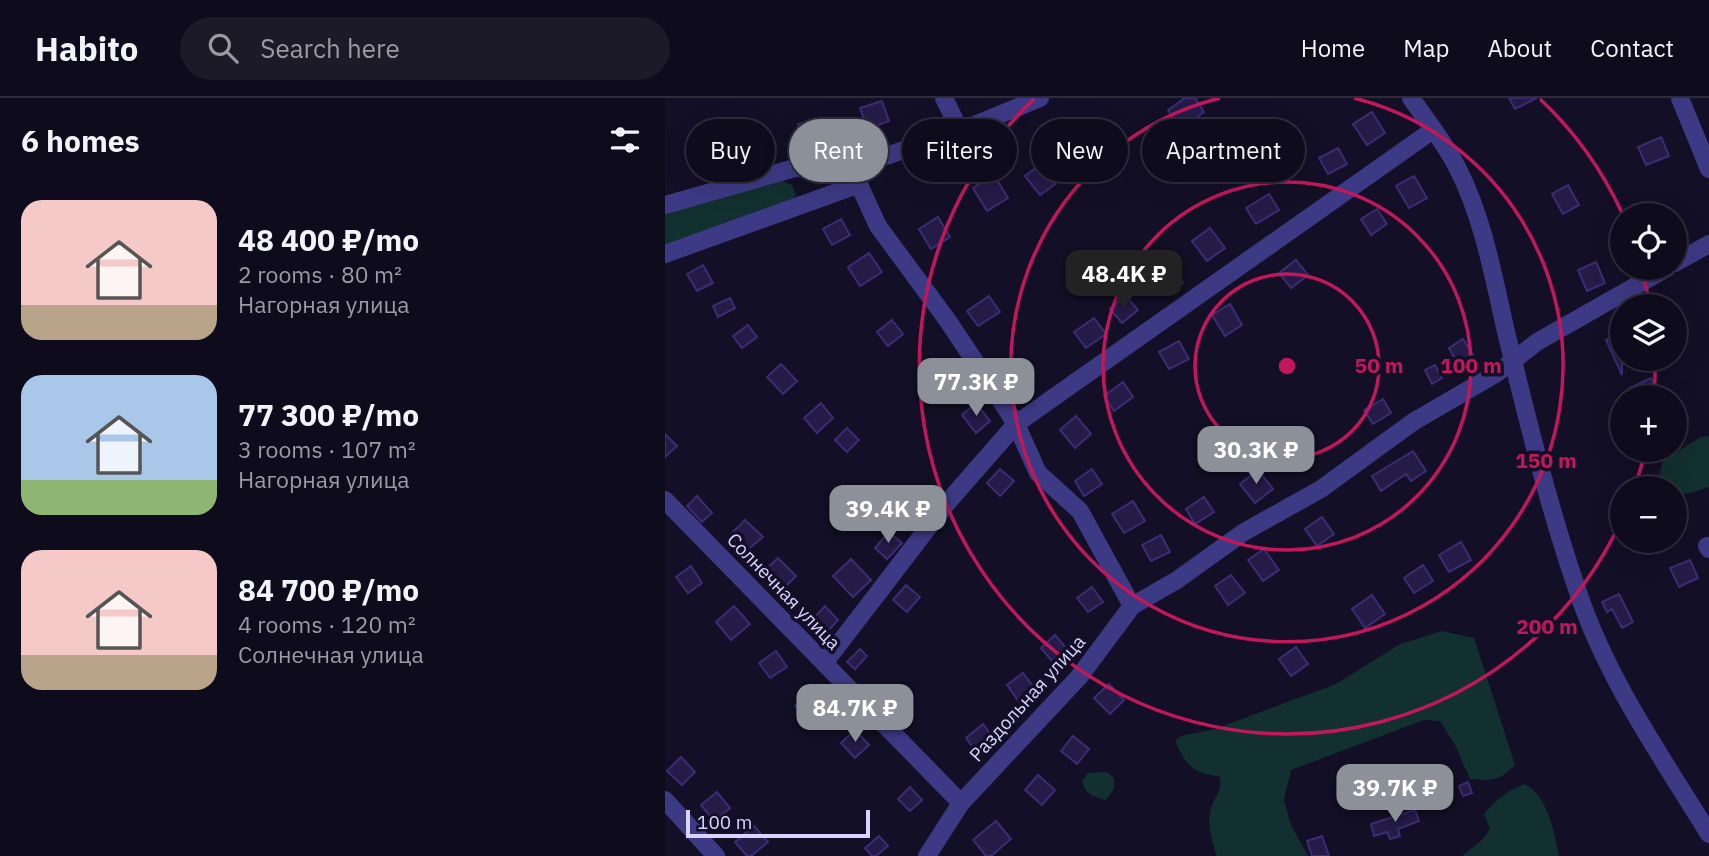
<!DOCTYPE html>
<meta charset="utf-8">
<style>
:root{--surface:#0e0b1c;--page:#1c1929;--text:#f1f3f6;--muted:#9b9ba3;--line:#2e2b3b;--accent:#8c9099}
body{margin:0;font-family:"IBM Plex Sans",sans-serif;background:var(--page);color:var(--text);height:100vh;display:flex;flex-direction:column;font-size:26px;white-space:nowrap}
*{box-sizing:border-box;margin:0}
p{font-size:23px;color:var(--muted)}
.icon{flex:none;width:38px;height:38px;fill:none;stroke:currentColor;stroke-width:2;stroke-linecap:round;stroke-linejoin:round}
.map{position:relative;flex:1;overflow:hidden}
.side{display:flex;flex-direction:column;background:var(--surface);width:665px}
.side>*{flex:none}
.guide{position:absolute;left:21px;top:21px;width:665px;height:63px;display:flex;gap:14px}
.fabs{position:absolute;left:945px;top:105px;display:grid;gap:14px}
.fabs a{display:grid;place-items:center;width:77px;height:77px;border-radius:50%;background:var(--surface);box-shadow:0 7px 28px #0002,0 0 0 2px var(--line);font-size:35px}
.scale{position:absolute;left:21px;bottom:18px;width:184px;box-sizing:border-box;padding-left:7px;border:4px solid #d9d4ff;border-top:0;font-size:19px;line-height:24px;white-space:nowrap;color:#d9d4ff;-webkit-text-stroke:5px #130f26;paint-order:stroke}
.price{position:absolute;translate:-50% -60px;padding:0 16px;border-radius:14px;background:var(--accent);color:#fff;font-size:23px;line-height:46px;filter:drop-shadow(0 2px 4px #0008)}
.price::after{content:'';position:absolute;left:50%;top:42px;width:21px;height:16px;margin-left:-10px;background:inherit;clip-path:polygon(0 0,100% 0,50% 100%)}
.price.active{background:#222;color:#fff}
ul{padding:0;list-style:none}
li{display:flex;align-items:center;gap:21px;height:175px;padding:0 21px}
li span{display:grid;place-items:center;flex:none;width:196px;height:140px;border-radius:21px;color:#555}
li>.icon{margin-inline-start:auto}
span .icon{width:84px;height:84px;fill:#fffc;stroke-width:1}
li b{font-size:30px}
h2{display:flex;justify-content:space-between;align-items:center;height:84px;padding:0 21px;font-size:30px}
.chip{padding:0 24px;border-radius:32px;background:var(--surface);box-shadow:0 7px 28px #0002,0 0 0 2px var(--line);font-size:24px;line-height:63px}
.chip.active{background:var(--accent);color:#fff}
header{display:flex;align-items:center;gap:42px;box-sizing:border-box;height:98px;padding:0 35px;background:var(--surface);border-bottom:2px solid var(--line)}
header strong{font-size:33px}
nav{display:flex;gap:38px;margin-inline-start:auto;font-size:24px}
.search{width:490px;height:63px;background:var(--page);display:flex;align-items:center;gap:18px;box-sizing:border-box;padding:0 24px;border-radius:38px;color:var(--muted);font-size:26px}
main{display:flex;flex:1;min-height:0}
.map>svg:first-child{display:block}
.green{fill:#12302f}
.building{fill:#241b47;stroke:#3b2d73;stroke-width:2}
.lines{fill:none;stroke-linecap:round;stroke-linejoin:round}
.minor{stroke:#3d3a85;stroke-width:18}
.ring{fill:none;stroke:#c2185b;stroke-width:3.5}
.labels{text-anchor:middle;stroke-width:7;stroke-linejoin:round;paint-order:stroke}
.street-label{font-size:19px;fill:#d9d4ff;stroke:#130f26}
.centre{fill:#c2185b;stroke:#130f26;stroke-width:3.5}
.ring-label{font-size:21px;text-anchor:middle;font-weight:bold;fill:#c2185b;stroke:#130f26;stroke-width:7;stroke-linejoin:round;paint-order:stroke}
</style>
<header>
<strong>Habito</strong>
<div class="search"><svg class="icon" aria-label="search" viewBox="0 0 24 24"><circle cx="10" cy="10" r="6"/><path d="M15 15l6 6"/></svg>Search here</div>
<nav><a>Home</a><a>Map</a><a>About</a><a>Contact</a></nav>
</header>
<main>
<section class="side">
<h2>6 homes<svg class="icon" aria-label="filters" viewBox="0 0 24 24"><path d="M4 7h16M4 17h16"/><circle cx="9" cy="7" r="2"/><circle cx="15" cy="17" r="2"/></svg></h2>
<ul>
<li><span style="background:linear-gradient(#f6c9c9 75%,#b9a48a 0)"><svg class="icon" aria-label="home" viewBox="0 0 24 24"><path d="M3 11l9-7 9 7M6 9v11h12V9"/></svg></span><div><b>48 400 ₽/mo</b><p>2 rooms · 80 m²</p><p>Нагорная улица</p></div></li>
<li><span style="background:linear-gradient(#a9c7e8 75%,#8fb573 0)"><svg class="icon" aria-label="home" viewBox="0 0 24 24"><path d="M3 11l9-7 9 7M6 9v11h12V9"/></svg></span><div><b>77 300 ₽/mo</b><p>3 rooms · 107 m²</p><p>Нагорная улица</p></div></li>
<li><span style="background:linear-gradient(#f6c9c9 75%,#b9a48a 0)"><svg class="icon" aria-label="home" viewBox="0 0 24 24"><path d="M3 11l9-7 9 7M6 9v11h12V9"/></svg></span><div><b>84 700 ₽/mo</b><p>4 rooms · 120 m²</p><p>Солнечная улица</p></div></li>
</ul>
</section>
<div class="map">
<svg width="1044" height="758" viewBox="0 0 1044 758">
<rect width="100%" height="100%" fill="#130f26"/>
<g class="green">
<path d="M115,82L127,87L131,97L117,115L0,149V113Z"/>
<path d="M1044,338V389L1026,395L1010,397V390H991L998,362L1036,339Z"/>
<path d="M777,533L809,540L850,667C834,683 828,683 805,681L790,647L775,623L759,622L626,672L619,702L626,727L643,758H552C546,740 541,725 547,707C552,695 557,692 555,679C527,674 522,669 510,643L516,638L550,631L671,586L735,546Z"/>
<path d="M442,674L449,680V691L441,702C428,699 420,696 417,683L423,675Z"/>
<path d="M860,686C883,698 889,734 894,758H797L818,741L825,731L819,716C831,701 842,693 860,686Z"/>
</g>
<g class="building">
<path d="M520,0H530L539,14L515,31L503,12Z"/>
<path d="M844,0H872L850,11Z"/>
<path d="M217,3L224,23L202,31L195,10Z"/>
<path d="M707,14L720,35L702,47L688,26Z"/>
<path d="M155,22L159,41L137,46L133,26Z"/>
<path d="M414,31L424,47L405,59L395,43Z"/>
<path d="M996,39L1004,58L981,67L973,49Z"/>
<path d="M69,41L75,66L57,71L51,46Z"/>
<path d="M673,50L682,66L663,76L654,60Z"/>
<path d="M375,67L390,86L375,97L360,78Z"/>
<path d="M329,77L343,100L322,113L308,90Z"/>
<path d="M749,78L762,100L744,110L731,88Z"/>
<path d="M903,87L914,107L898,116L887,96Z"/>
<path d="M604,96L614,112L591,126L581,110Z"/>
<path d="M712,111L722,126L706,137L696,121Z"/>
<path d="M273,119L285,139L266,151L254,131Z"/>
<path d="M176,121L185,137L167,147L158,131Z"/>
<path d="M545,130L560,150L542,163L527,143Z"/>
<path d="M204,155L217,174L195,188L183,169Z"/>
<path d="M631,162L643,177L626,190L614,175Z"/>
<path d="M931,164L940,185L922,193L913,172Z"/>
<path d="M505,166L518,185L502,196L489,177Z"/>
<path d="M38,167L48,185L32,193L22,176Z"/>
<path d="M324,198L335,214L313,228L302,213Z"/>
<path d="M461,198L473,212L457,225L445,211Z"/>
<path d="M65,200L70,210L53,219L48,208Z"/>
<path d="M565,206L577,227L560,238L547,217Z"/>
<path d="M429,220L441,236L421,250L409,234Z"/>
<path d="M227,222L238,236L223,248L212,234Z"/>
<path d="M83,227L92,239L77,250L68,238Z"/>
<path d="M957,235V277L941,242Z"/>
<path d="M798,241L808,257L793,266L784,250Z"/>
<path d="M514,243L524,261L504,271L494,254Z"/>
<path d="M116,266L132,283L118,296L102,279Z"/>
<path d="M770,267L777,280L767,286L760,272Z"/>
<path d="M986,280L996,299H969L965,290Z"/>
<path d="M458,284L468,299L449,313L439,298Z"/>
<path d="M718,301L726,315L708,326L699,312Z"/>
<path d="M156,305L168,320L152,335L139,320Z"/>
<path d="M311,305L325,323L311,335L297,317Z"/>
<path d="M411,318L426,336L410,350L395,332Z"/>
<path d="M182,330L194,342L182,354L170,342Z"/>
<path d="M0,336L12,348L0,359Z"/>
<path d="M748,353L761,373L746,383L741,376L716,393L707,378Z"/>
<path d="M335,371L349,383L335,398L322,385Z"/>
<path d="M427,371L437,386L419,398L410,383Z"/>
<path d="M593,372L608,391L590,405L575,386Z"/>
<path d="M244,395L261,409L249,424L232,410Z"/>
<path d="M32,398L47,415L37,424L22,408Z"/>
<path d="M539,399L549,414L530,426L521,411Z"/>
<path d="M468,403L480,423L459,435L447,416Z"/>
<path d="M657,419L669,436L652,448L640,431Z"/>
<path d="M80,422L98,439L81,453L65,437Z"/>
<path d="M224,434L237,445L222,461L210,450Z"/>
<path d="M496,437L505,454L486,463L477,447Z"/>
<path d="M796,444L806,462L784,474L774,457Z"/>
<path d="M599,451L614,472L598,483L583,462Z"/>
<path d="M113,460L131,478L118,491L100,472Z"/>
<path d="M186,461L206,482L188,499L168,478Z"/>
<path d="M1025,462L1033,480L1014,489L1005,470Z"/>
<path d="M758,467L768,483L749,495L739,480Z"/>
<path d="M26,468L37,485L23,495L11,479Z"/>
<path d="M566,477L580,495L563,507L550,488Z"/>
<path d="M241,487L255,499L242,514L228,502Z"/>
<path d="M427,489L438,504L423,514L412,500Z"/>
<path d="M954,496L968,524L957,530L947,511L942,514L937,504Z"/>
<path d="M707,497L720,516L700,530L687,511Z"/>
<path d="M69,508L85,526L66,542L51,524Z"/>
<path d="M160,508L173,522L161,535L147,522Z"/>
<path d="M390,537L402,551L387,563L376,550Z"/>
<path d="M631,549L643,566L626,578L614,561Z"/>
<path d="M195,551L202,558L190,571L182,564Z"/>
<path d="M111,553L122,569L105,580L94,565Z"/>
<path d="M358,575L371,592L354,604L342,587Z"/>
<path d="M444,586L459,602L445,616L429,600Z"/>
<path d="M149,590L166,609L147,626L130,608Z"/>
<path d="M318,626L329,641L312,655L301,640Z"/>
<path d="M190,632L204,647L190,660L176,645Z"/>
<path d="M408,638L424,651L412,666L396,653Z"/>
<path d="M16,659L30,674L17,687L2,673Z"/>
<path d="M373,677L390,692L377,707L360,692Z"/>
<path d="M803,684L807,695L798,698L794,688Z"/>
<path d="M245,689L257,702L245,713L233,701Z"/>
<path d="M52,694L65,710L49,723L36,707Z"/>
<path d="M750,712L754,723L733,731L735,738L725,741L722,734L709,738L706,726Z"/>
<path d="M331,723L346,741L326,758H321L308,742Z"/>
<path d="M89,728L103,744L86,758H82L70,744Z"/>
<path d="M214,738L223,748L211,758H207L200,750Z"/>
<path d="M657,738L664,758H647L642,743Z"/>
</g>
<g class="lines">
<g class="minor">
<path d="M279,0L295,33"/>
<path d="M746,0C762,23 780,45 793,71C819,122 829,182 842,238C863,324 884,410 913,494C942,581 996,658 1044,736"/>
<path d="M1015,0L1044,71"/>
<path d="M185,67L213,128L283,223L327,289L351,326L373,375L415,413L467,508"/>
<path d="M0,107L130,70L185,67L224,57L295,33L375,0"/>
<path d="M0,156L192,87"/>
<path d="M1010,165L1044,146"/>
<path d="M0,402L296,705"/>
<path d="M1042,448L1044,451"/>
<path d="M160,564L282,405L351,326L768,32"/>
<path d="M0,702L51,758"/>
<path d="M262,758L296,705L414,579L467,508L512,482L579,434L656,391L748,324L832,275L872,244L1002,170"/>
</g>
</g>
<g class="ring">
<circle cx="622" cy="268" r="92"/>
<circle cx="622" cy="268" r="184"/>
<path d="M689 0A276 276 0 1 1 555 0"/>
<path d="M980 354A368 368 0 0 1 970 388M957 421A368 368 0 1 1 369 1M875 1A368 368 0 0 1 957 115M977 173A368 368 0 0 1 985 207M990 262A368 368 0 0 1 989 297"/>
</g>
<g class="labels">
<g class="street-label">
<text transform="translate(119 493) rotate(46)" y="7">Солнечная улица</text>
<text transform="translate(362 600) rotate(-48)" y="7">Раздольная улица</text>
</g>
</g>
<circle cx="622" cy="268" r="10" class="centre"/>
<g class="ring-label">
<text x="714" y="275">50 m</text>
<text x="806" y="275">100 m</text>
<text x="881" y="370">150 m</text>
<text x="882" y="536">200 m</text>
</g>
</svg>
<div class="fabs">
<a><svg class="icon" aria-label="locate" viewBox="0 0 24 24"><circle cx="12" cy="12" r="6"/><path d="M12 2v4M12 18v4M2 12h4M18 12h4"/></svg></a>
<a><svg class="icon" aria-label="layers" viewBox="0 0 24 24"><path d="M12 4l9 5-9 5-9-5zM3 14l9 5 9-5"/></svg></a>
<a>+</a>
<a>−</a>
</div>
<div class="scale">100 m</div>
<b class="price active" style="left:459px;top:212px">48.4K ₽</b>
<b class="price" style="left:311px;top:320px">77.3K ₽</b>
<b class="price" style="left:591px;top:388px">30.3K ₽</b>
<b class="price" style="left:223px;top:447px">39.4K ₽</b>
<b class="price" style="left:190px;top:646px">84.7K ₽</b>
<b class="price" style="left:730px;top:726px">39.7K ₽</b>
<div class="guide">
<a class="chip">Buy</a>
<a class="chip active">Rent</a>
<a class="chip">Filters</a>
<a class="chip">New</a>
<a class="chip">Apartment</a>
</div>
</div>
</main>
